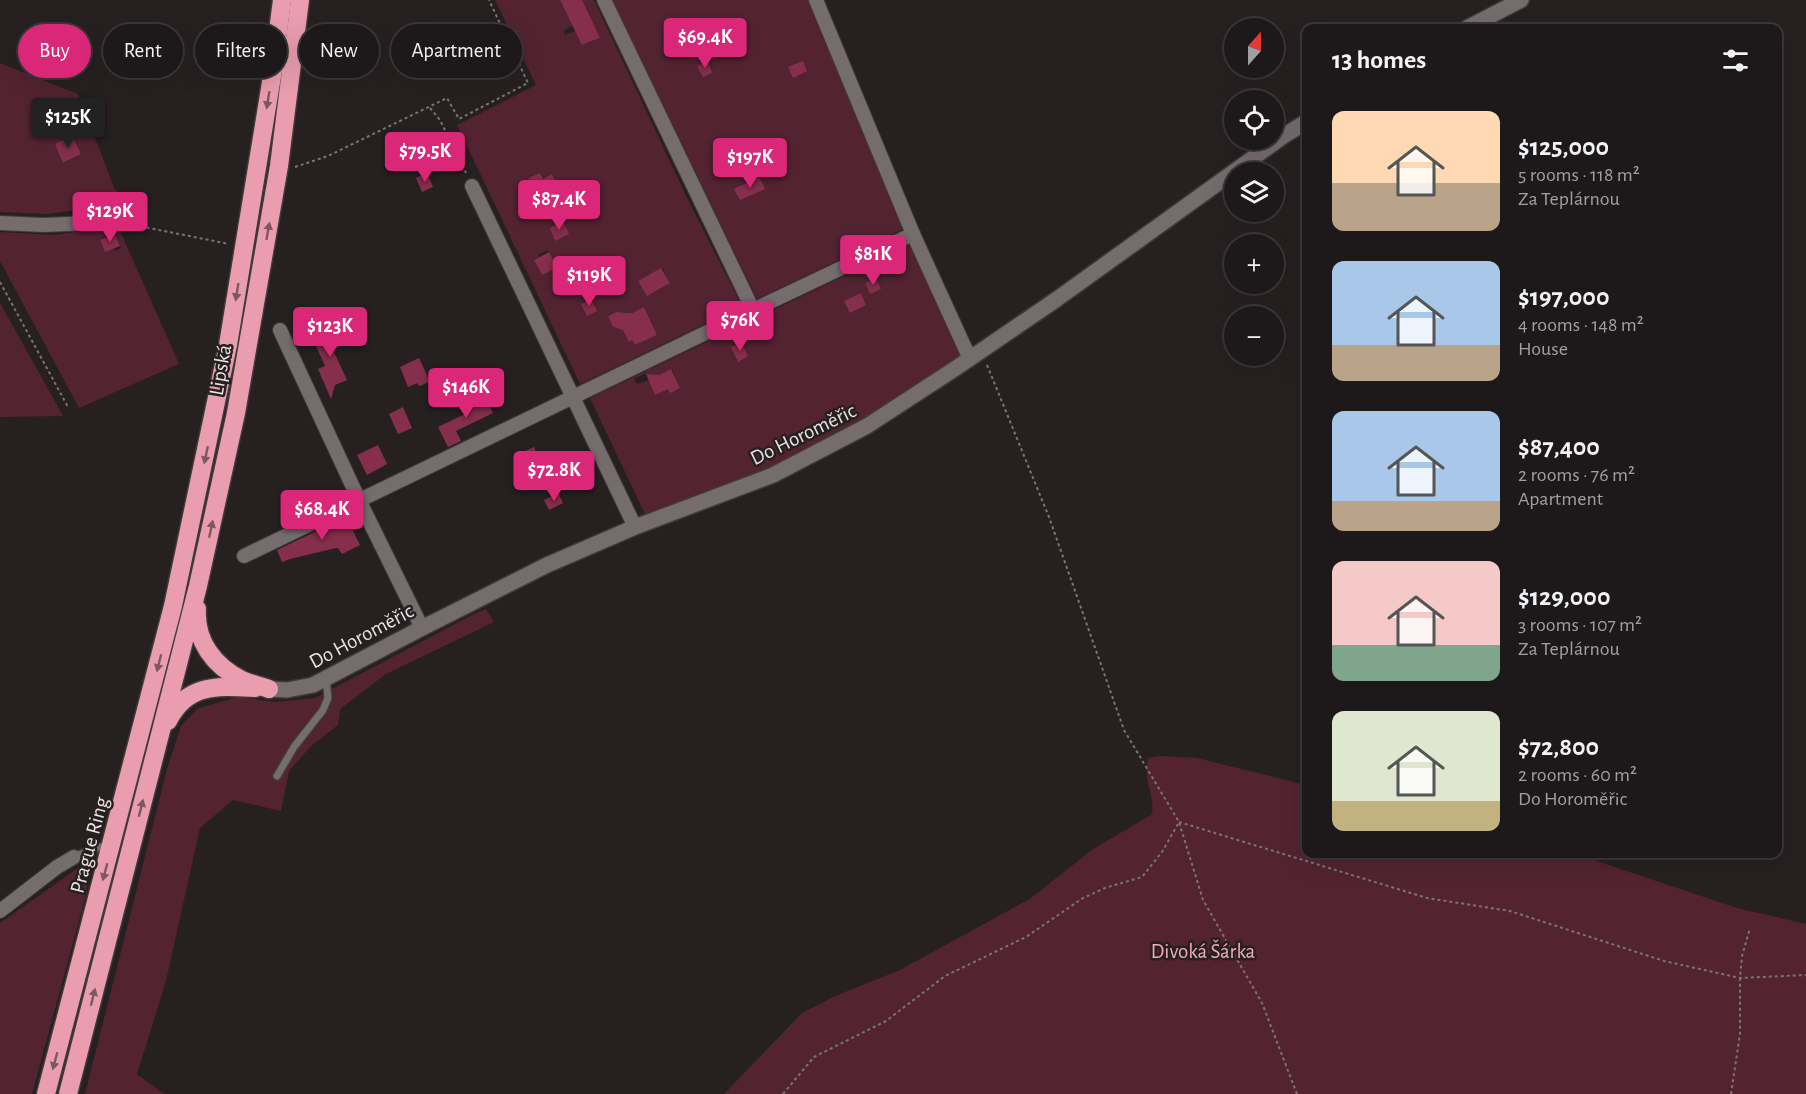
<!DOCTYPE html>
<meta charset="utf-8">
<style>
:root{--surface:#1d1819;--page:#2a2526;--text:#f1f3f6;--muted:#a0a0a2;--line:#3b3738;--accent:#db2777}
body{margin:0;font-family:"Alegreya Sans",sans-serif;background:var(--page);color:var(--text);height:100vh;display:flex;flex-direction:column;font-size:22px;white-space:nowrap}
*{box-sizing:border-box;margin:0}
p{font-size:20px;color:var(--muted)}
.icon{flex:none;width:33px;height:33px;fill:none;stroke:currentColor;stroke-width:2;stroke-linecap:round;stroke-linejoin:round}
.map{position:relative;flex:1;overflow:hidden}
.sheet{position:absolute;left:1302px;top:24px;width:480px;height:834px;display:flex;flex-direction:column;background:var(--surface);border-radius:12px;box-shadow:0 6px 24px #0002,0 0 0 2px var(--line)}
.sheet>*{flex:none}
.guide{position:absolute;left:18px;top:24px;width:570px;height:54px;display:flex;gap:12px}
.needle{width:39px;rotate:21deg}
.buttons{position:absolute;left:1224px;top:18px;display:grid;gap:12px}
.buttons a{display:grid;place-items:center;width:60px;height:60px;border-radius:50%;background:var(--surface);box-shadow:0 6px 24px #0002,0 0 0 2px var(--line);font-size:30px}
.price{position:absolute;translate:-50% -51px;padding:0 14px;border-radius:6px;background:var(--accent);color:#fff;font-size:20px;line-height:39px;filter:drop-shadow(0 2px 3px #0008)}
.price::after{content:'';position:absolute;left:50%;top:36px;width:18px;height:14px;margin-left:-9px;background:inherit;clip-path:polygon(0 0,100% 0,50% 100%)}
.price.selected{background:#222;color:#fff}
ul{padding:0;list-style:none}
li{display:flex;align-items:center;gap:18px;height:150px;padding:0 30px}
li span{display:grid;place-items:center;flex:none;width:168px;height:120px;border-radius:12px;color:#555}
li>.icon{margin-inline-start:auto}
span .icon{width:72px;height:72px;fill:#fffc;stroke-width:1}
li b{font-size:26px}
h2{display:flex;justify-content:space-between;align-items:center;height:72px;padding:0 30px;font-size:26px}
.chip{padding:0 21px;border-radius:27px;background:var(--surface);box-shadow:0 6px 24px #0002,0 0 0 2px var(--line);font-size:21px;line-height:54px}
.chip.selected{background:var(--accent);color:#fff}
.map>svg:first-child{display:block}
.green{fill:#532331;fill-rule:evenodd}
.building{fill:#862f4c}
.lines{fill:none;stroke-linecap:round;stroke-linejoin:round}
.lane-casing{stroke:#403a3b;stroke-width:10}
.street-casing{stroke:#403a3b;stroke-width:16}
.secondary-casing{stroke:#403a3b;stroke-width:18}
.highway-casing{stroke:#403a3b;stroke-width:21}
.path{stroke:#7a7475;stroke-width:2;stroke-dasharray:3 3;stroke-linecap:butt}
.lane{stroke:#756c6e;stroke-width:7}
.street{stroke:#756c6e;stroke-width:14}
.secondary{stroke:#756c6e;stroke-width:15}
.highway{stroke:#e99daf;stroke-width:18}
.oneway{fill:#7e5861}
.labels{text-anchor:middle;stroke-width:5;stroke-linejoin:round;paint-order:stroke}
.street-label{font-size:21px;fill:#e8e3e4;stroke:#272021}
.park-label{font-size:21px;fill:#f5aabc;stroke:#272021}
</style>
<div class="map">
<svg width="1806" height="1094" viewBox="0 0 1806 1094">
<rect width="100%" height="100%" fill="#272021"/>
<g class="green">
<path d="M495,0H560L563,7L577,0H594L689,202L742,306L580,384L457,125L536,85ZM578,23L600,38L587,44L579,29L565,35L564,30ZM540,173L543,179L552,174L557,184L548,189L549,191L532,199L526,187L531,184L528,178ZM548,250L556,268L542,275L534,260L539,257L538,255ZM662,268L670,283L653,293L650,288L644,291L638,281ZM644,307L657,335L635,345L632,340L629,341L623,330L613,327L608,315L616,312L632,313Z"/>
<path d="M612,0H808C842,76 870,153 905,228L757,299Z"/>
<path d="M0,63L78,94L115,190L151,217L105,206L48,214L0,212ZM72,136L81,154L64,163L55,144Z"/>
<path d="M118,226L179,364L79,408L0,261V232L54,235ZM115,234L121,248L115,251L113,248L105,252L100,240Z"/>
<path d="M911,244L960,357L862,420L766,469L645,514L590,398ZM861,293L866,305L850,312L845,301ZM672,369L680,388L670,392L661,374ZM644,374L656,375L663,391L655,395L649,380L637,384L634,379Z"/>
<path d="M0,303L63,416L0,417Z"/>
<path d="M486,609L494,622L386,674L340,709L338,725L311,746L289,771L281,811L233,800L200,828L166,981L137,1074L164,1094H85L167,769L181,726L197,709L237,697L275,702L315,698L474,614Z"/>
<path d="M1160,756L1197,758L1306,785V854H1576L1737,908L1806,924V1094H724L802,1013L835,996L900,970L1031,898L1093,849L1151,815C1156,803 1148,790 1147,777C1146,771 1147,764 1148,758Z"/>
<path d="M88,861L87,891L32,1094H0V923Z"/>
</g>
<g class="building">
<path d="M560,0H582L600,38L582,45Z"/>
<path d="M708,61L712,73L703,77L697,66Z"/>
<path d="M803,61L807,71L793,78L788,67Z"/>
<path d="M72,135L81,154L63,163L55,144Z"/>
<path d="M735,144L740,155L730,159L725,149Z"/>
<path d="M427,173L433,187L422,192L416,178Z"/>
<path d="M540,173L543,179L552,174L557,184L548,189L549,191L532,199L526,187L531,184L528,178Z"/>
<path d="M759,177L765,189L740,200L734,189Z"/>
<path d="M563,221L569,234L555,241L550,228Z"/>
<path d="M115,234L120,246L105,252L100,240Z"/>
<path d="M549,252L557,268L542,275L534,260Z"/>
<path d="M661,268L670,283L647,296L638,281Z"/>
<path d="M876,278L881,289L870,294L865,283Z"/>
<path d="M861,293L866,305L850,313L844,301Z"/>
<path d="M591,299L597,311L587,316L581,304Z"/>
<path d="M644,307L657,335L635,345L632,340L629,342L623,330L613,327L608,316L616,312L632,313Z"/>
<path d="M336,325L345,344L333,350L347,380L335,385L331,399L318,369L325,366L312,337Z"/>
<path d="M742,343L748,356L738,362L731,347Z"/>
<path d="M419,358L430,382L419,386L417,383L408,387L400,367Z"/>
<path d="M671,369L680,388L670,393L668,389L655,395L646,374L659,375Z"/>
<path d="M484,394L493,413L456,431L461,441L448,447L438,427L467,413L463,404Z"/>
<path d="M403,407L412,428L398,434L389,414Z"/>
<path d="M378,445L387,464L367,475L357,455Z"/>
<path d="M534,447L539,459L527,464L521,453Z"/>
<path d="M558,493L563,503L549,510L544,500Z"/>
<path d="M346,517L360,545L342,554L338,548H336L290,559L282,562L277,550Z"/>
</g>
<g class="lines">
<g class="lane-casing">
<g id="lane">
<path d="M277,776L294,747L323,710L328,698L326,679"/>
<path d="M74,857L99,847H108"/>
</g>
</g>
<g class="street-casing">
<g id="street">
<path d="M604,0L753,310"/>
<path d="M816,0L913,234L970,359"/>
<path d="M472,186L635,527"/>
<path d="M0,223L43,225L117,222"/>
<path d="M280,330L359,500L422,628"/>
<path d="M244,556L753,310L913,234"/>
<path d="M0,911L57,867L74,857"/>
</g>
</g>
<g class="secondary-casing">
<g id="secondary">
<path d="M1467,28L1521,0"/>
<path d="M269,689L287,690L313,685L422,628L547,565L635,527L773,475L867,426L956,368L1057,299L1285,135L1306,122"/>
</g>
</g>
<g class="highway-casing">
<g id="highway">
<path d="M197,609C195,641 214,666 242,680C251,684 261,686 269,689"/>
<path d="M168,721C187,683 218,686 255,688"/>
<path d="M46,1094L173,606L228,345L273,70L282,0"/>
<path d="M68,1094L198,586L236,413L279,166L300,0"/>
</g>
</g>
<g class="path">
<path d="M430,108L440,120L466,173"/>
<path d="M295,167L328,156L447,98L459,119L528,83L489,0"/>
<path d="M129,224L229,244"/>
<path d="M0,282L68,407"/>
<path d="M987,365L1049,517L1124,730L1179,822L1203,900L1262,1003L1297,1094"/>
<path d="M1179,822L1427,898L1510,911L1664,961L1740,978L1806,975"/>
<path d="M783,1094L814,1057L886,1021L945,976L1026,937L1083,898L1105,888L1142,877L1162,852L1179,822"/>
<path d="M1731,1094L1740,1034V978L1742,956L1750,928"/>
</g>
<use href="#lane" class="lane"/>
<use href="#street" class="street"/>
<use href="#secondary" class="secondary"/>
<use href="#highway" class="highway"/>
</g>
<defs><path id="oneway-solid" d="M-6-.8H1V-3.2L6.5 0L1 3.2V.8H-6Z" transform="scale(1.5)"/></defs>
<g class="oneway">
<use href="#oneway-solid" transform="translate(268 100) rotate(99)"/>
<use href="#oneway-solid" transform="translate(268 231) rotate(-80)"/>
<use href="#oneway-solid" transform="translate(237 292) rotate(99)"/>
<use href="#oneway-solid" transform="translate(206 455) rotate(102)"/>
<use href="#oneway-solid" transform="translate(211 529) rotate(-78)"/>
<use href="#oneway-solid" transform="translate(159 663) rotate(104)"/>
<use href="#oneway-solid" transform="translate(141 808) rotate(-76)"/>
<use href="#oneway-solid" transform="translate(105 872) rotate(105)"/>
<use href="#oneway-solid" transform="translate(93 997) rotate(-76)"/>
<use href="#oneway-solid" transform="translate(55 1061) rotate(105)"/>
</g>
<g class="labels">
<g class="street-label">
<text transform="translate(220 370) rotate(-80)" y="7">Lipská</text>
<text transform="translate(803 434) rotate(-26)" y="7">Do Horoměřic</text>
<text transform="translate(361 636) rotate(-28)" y="7">Do Horoměřic</text>
<text transform="translate(89 845) rotate(-75)" y="7">Prague Ring</text>
</g>
<g class="park-label">
<text x="1203" y="958">Divoká Šárka</text>
</g>
</g>
</svg>
<div class="buttons">
<a><svg class="needle" viewBox="-14 -14 28 28"><path d="M0-13l5 13h-10z" fill="#e53935"/><path d="M0 13l5-13h-10z" fill="#a0a0a2"/></svg></a>
<a><svg class="icon" aria-label="locate" viewBox="0 0 24 24"><circle cx="12" cy="12" r="6"/><path d="M12 2v4M12 18v4M2 12h4M18 12h4"/></svg></a>
<a><svg class="icon" aria-label="layers" viewBox="0 0 24 24"><path d="M12 4l9 5-9 5-9-5zM3 14l9 5 9-5"/></svg></a>
<a>+</a>
<a>−</a>
</div>
<b class="price" style="left:705px;top:69px">$69.4K</b>
<b class="price selected" style="left:68px;top:149px">$125K</b>
<b class="price" style="left:425px;top:183px">$79.5K</b>
<b class="price" style="left:750px;top:189px">$197K</b>
<b class="price" style="left:559px;top:231px">$87.4K</b>
<b class="price" style="left:110px;top:243px">$129K</b>
<b class="price" style="left:873px;top:286px">$81K</b>
<b class="price" style="left:589px;top:307px">$119K</b>
<b class="price" style="left:740px;top:352px">$76K</b>
<b class="price" style="left:330px;top:358px">$123K</b>
<b class="price" style="left:466px;top:419px">$146K</b>
<b class="price" style="left:554px;top:502px">$72.8K</b>
<b class="price" style="left:322px;top:541px">$68.4K</b>
<div class="guide">
<a class="chip selected">Buy</a>
<a class="chip">Rent</a>
<a class="chip">Filters</a>
<a class="chip">New</a>
<a class="chip">Apartment</a>
</div>
<section class="sheet">
<h2>13 homes<svg class="icon" aria-label="filters" viewBox="0 0 24 24"><path d="M4 7h16M4 17h16"/><circle cx="9" cy="7" r="2"/><circle cx="15" cy="17" r="2"/></svg></h2>
<ul>
<li><span style="background:linear-gradient(#ffd9b3 60%,#b9a48a 0)"><svg class="icon" aria-label="home" viewBox="0 0 24 24"><path d="M3 11l9-7 9 7M6 9v11h12V9"/></svg></span><div><b>$125,000</b><p>5 rooms · 118 m²</p><p>Za Teplárnou</p></div></li>
<li><span style="background:linear-gradient(#a9c7e8 70%,#b9a48a 0)"><svg class="icon" aria-label="home" viewBox="0 0 24 24"><path d="M3 11l9-7 9 7M6 9v11h12V9"/></svg></span><div><b>$197,000</b><p>4 rooms · 148 m²</p><p>House</p></div></li>
<li><span style="background:linear-gradient(#a9c7e8 75%,#b9a48a 0)"><svg class="icon" aria-label="home" viewBox="0 0 24 24"><path d="M3 11l9-7 9 7M6 9v11h12V9"/></svg></span><div><b>$87,400</b><p>2 rooms · 76 m²</p><p>Apartment</p></div></li>
<li><span style="background:linear-gradient(#f6c9c9 70%,#7fa58c 0)"><svg class="icon" aria-label="home" viewBox="0 0 24 24"><path d="M3 11l9-7 9 7M6 9v11h12V9"/></svg></span><div><b>$129,000</b><p>3 rooms · 107 m²</p><p>Za Teplárnou</p></div></li>
<li><span style="background:linear-gradient(#dfe7d0 75%,#c2b280 0)"><svg class="icon" aria-label="home" viewBox="0 0 24 24"><path d="M3 11l9-7 9 7M6 9v11h12V9"/></svg></span><div><b>$72,800</b><p>2 rooms · 60 m²</p><p>Do Horoměřic</p></div></li>
</ul>
</section>
</div>
